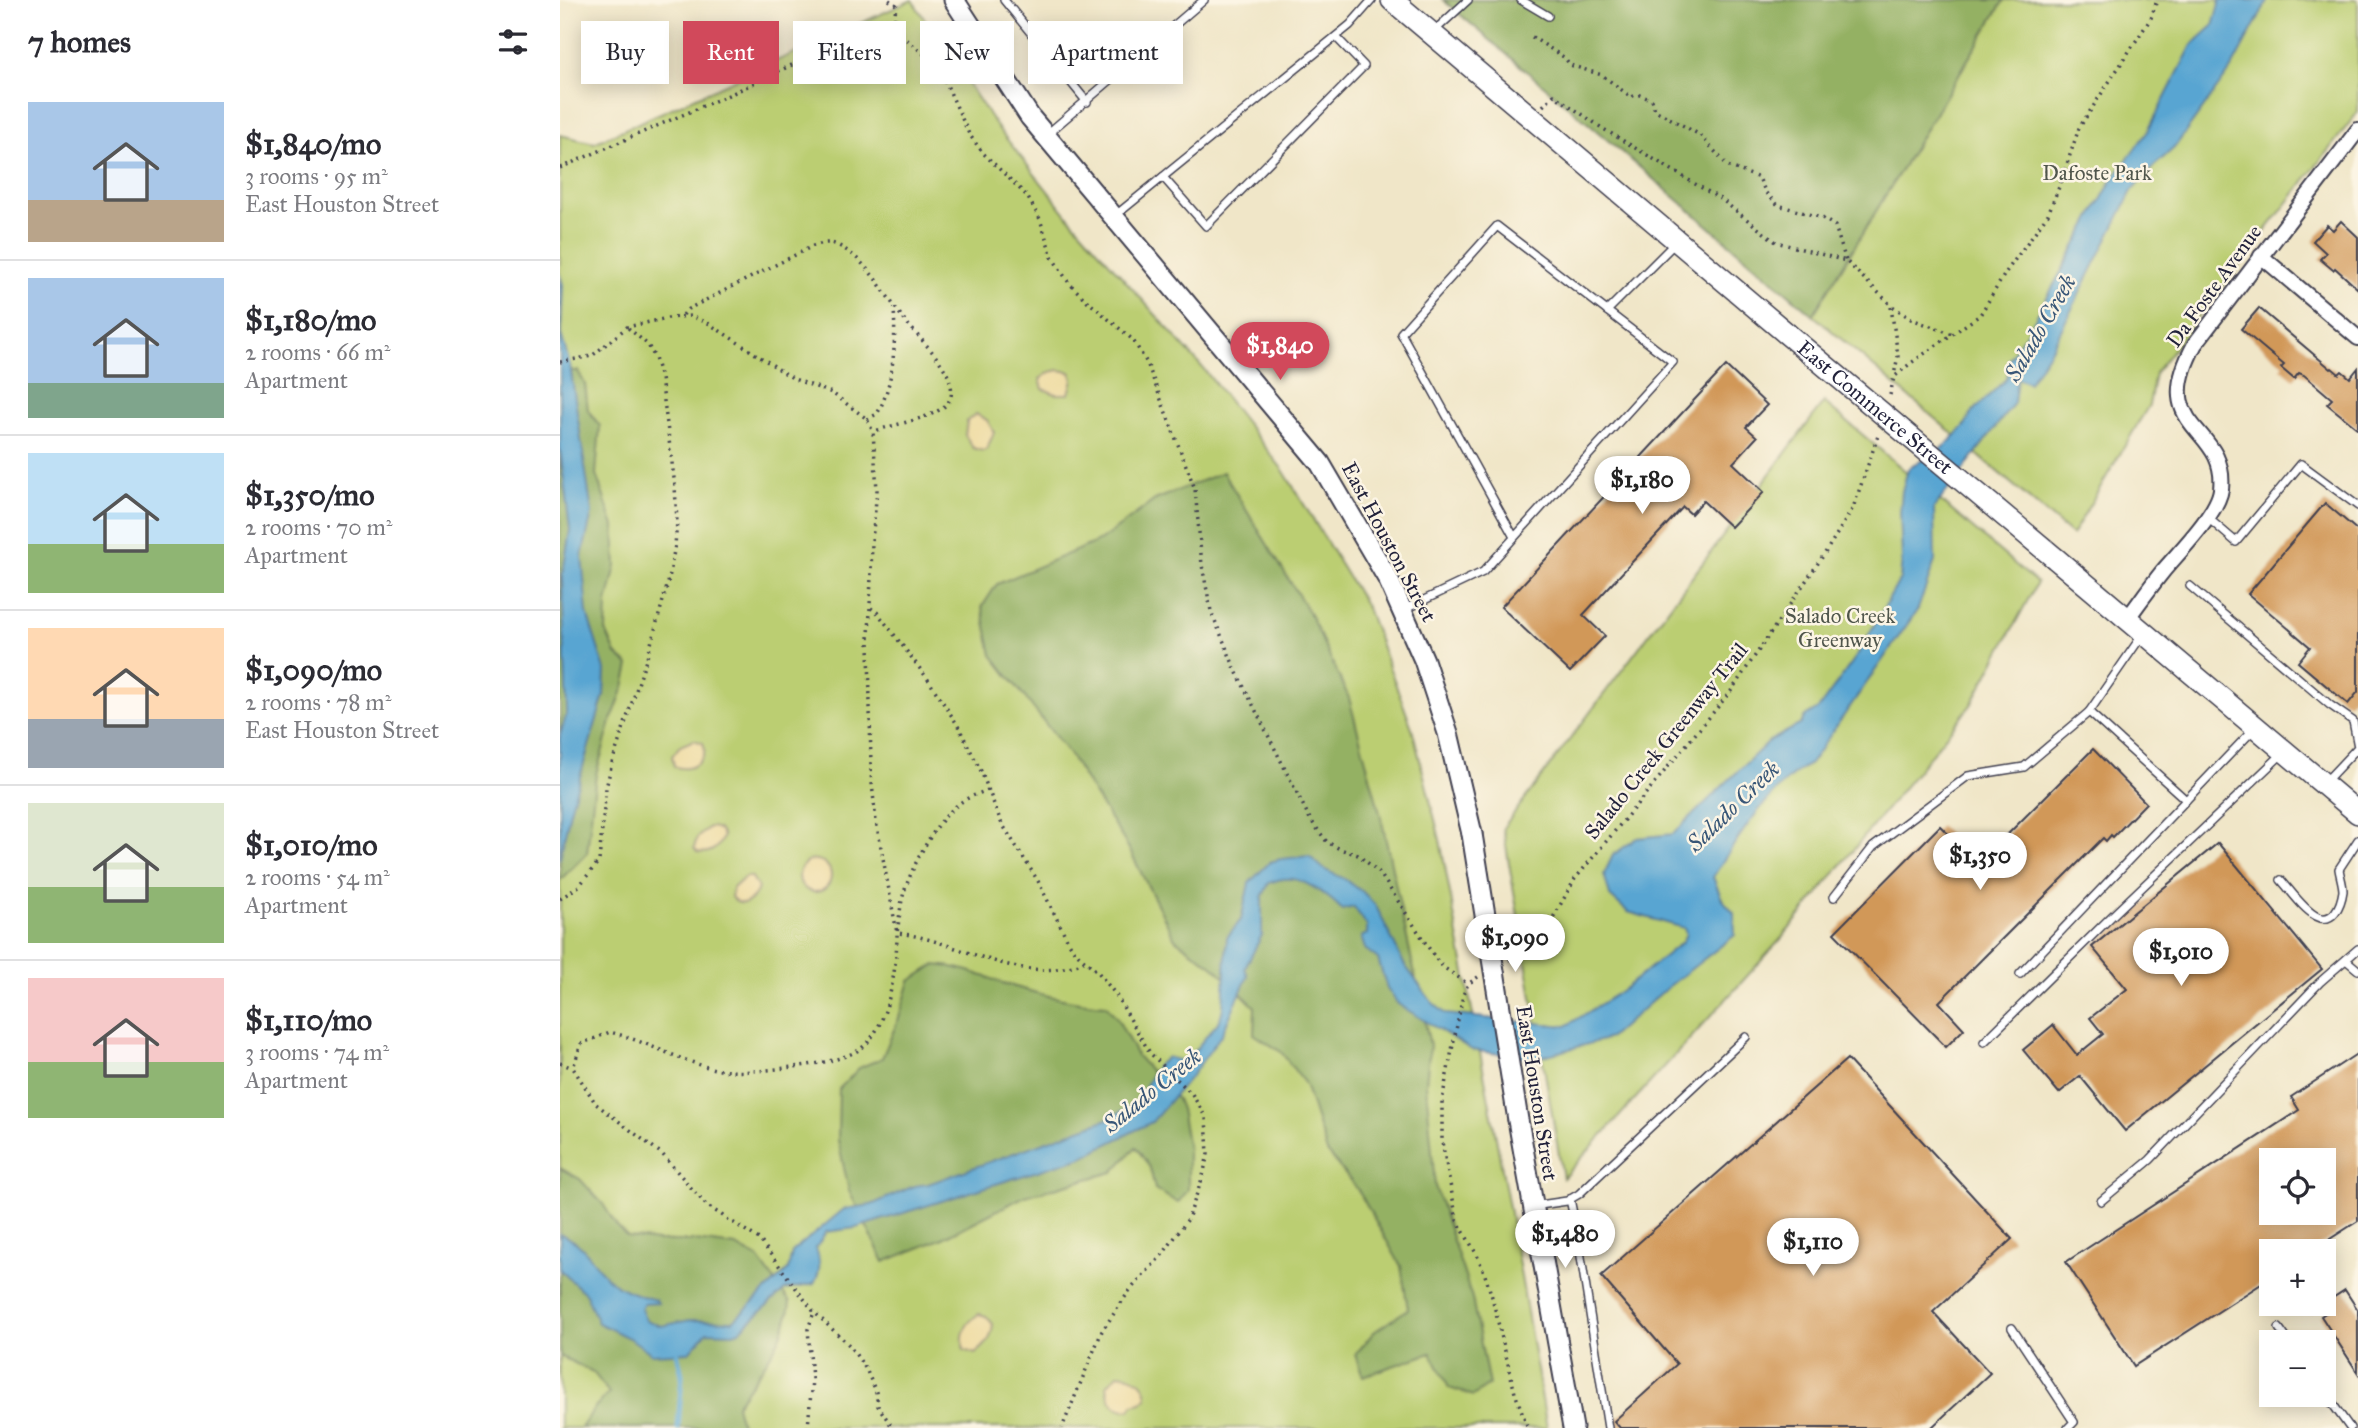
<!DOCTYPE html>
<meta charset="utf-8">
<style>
:root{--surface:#fff;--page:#f7f7f7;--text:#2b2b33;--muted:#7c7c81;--line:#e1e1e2;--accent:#d1495b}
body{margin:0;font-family:"IM FELL Great Primer",serif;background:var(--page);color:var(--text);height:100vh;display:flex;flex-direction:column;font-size:26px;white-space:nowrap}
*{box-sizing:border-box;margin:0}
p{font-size:23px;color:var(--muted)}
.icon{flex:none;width:38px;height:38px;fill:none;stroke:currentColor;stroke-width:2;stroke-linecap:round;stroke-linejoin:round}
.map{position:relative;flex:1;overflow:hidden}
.side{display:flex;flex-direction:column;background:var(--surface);width:560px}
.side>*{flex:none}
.guide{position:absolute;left:21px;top:21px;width:665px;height:63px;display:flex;gap:14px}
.buttons{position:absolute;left:1699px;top:1148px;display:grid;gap:14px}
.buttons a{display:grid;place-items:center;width:77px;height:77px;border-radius:0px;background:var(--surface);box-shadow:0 4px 18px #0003;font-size:35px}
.price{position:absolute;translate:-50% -60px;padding:0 16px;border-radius:24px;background:#fff;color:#222;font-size:23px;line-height:46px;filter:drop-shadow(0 2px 4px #0008)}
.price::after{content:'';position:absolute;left:50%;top:42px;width:21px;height:16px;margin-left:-10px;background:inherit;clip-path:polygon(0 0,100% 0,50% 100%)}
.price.selected{background:var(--accent);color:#fff}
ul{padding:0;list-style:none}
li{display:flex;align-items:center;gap:21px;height:175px;padding:0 28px}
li+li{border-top:2px solid var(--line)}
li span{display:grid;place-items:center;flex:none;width:196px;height:140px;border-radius:0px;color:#555}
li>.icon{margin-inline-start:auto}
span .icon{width:84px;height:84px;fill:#fffc;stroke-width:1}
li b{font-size:30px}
h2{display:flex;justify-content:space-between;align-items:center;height:84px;padding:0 28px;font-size:30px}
.tag{padding:0 24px;border-radius:0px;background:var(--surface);box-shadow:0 4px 18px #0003;font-size:24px;line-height:63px}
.tag.selected{background:var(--accent);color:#fff}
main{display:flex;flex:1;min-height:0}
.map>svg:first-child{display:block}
.green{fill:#bbce72;stroke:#6e7856;stroke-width:2}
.forest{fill:#94b164;stroke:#5b6a50;stroke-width:2}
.sand{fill:#eeda9e;stroke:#887e6c;stroke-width:2}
.water{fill:#59a5d2;stroke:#3e6486;stroke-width:2}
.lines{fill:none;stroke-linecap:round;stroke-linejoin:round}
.stream{stroke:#59a5d2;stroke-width:5}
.building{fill:#d19858;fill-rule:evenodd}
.service-casing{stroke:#413f50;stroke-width:10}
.minor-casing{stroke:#413f50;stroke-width:18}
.secondary-casing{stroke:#413f50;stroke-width:23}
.primary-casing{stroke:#413f50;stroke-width:24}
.path{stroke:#413f50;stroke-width:3.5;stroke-dasharray:2 5;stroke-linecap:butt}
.service{stroke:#fff;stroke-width:7}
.minor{stroke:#fff;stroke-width:14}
.secondary{stroke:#fff;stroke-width:19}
.primary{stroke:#fff;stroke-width:21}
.secondary-bridge-casing{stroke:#413f50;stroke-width:23;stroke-linecap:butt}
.primary-bridge-casing{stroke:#413f50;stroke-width:24;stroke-linecap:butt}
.secondary-bridge{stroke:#fff;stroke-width:19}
.primary-bridge{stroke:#fff;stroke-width:21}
.labels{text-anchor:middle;stroke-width:5;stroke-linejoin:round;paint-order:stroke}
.park-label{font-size:21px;fill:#50564c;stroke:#fcf5e5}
.street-label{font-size:21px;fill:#22223b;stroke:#fcf5e5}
.water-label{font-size:23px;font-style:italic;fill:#385677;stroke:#fcf5e5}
</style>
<main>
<section class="side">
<h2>7 homes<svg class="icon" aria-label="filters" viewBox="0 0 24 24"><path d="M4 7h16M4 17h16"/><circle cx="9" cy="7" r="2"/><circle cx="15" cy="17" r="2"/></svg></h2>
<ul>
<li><span style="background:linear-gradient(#a9c7e8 70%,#b9a48a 0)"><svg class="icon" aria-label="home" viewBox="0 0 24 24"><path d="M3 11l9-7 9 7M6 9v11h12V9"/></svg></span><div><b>$1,840/mo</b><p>3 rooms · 95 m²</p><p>East Houston Street</p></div></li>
<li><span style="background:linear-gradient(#a9c7e8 75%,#7fa58c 0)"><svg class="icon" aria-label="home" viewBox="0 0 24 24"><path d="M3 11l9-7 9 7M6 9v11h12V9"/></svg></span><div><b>$1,180/mo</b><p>2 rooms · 66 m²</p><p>Apartment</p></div></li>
<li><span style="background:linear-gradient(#bfe0f5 65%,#8fb573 0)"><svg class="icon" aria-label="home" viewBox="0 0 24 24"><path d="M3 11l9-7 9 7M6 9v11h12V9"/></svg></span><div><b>$1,350/mo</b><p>2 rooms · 70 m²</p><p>Apartment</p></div></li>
<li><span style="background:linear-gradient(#ffd9b3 65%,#9aa5b1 0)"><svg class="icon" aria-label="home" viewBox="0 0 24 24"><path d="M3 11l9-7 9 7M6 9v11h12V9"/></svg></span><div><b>$1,090/mo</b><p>2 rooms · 78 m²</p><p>East Houston Street</p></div></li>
<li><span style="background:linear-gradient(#dfe7d0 60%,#8fb573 0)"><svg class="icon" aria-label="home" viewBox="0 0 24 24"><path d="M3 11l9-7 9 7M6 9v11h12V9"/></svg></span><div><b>$1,010/mo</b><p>2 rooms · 54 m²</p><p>Apartment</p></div></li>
<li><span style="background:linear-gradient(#f6c9c9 60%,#8fb573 0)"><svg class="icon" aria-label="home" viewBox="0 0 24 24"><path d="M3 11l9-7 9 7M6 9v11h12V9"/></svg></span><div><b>$1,110/mo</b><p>3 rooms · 74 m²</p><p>Apartment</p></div></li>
</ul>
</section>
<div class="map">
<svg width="1798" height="1428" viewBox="0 0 1798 1428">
<rect width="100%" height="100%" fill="#fcf5e5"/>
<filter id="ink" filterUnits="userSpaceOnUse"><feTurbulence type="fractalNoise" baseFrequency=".0143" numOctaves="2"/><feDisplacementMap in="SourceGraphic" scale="14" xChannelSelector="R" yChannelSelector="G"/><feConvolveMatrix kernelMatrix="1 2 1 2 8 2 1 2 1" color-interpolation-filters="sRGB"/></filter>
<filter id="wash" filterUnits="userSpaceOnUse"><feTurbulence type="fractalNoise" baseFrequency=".00686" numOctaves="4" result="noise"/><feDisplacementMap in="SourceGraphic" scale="28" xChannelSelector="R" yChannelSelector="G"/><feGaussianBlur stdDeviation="1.57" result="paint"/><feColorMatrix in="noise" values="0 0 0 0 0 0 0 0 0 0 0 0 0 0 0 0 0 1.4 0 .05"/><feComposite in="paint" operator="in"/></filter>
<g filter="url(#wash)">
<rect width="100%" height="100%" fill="#f0e6c8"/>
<g class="green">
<path d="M352,0L437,127L508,216L642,367L723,470L807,608L852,728L880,840L949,1207L987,1428H0V135L34,143Z"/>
<path d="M1444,0H1798V112L1595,373L1589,405L1512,535L1253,315Z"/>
<path d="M1264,402L1477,583L1411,705L1221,939L1003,1178L943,828Z"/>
</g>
<g class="forest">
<path d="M883,0H1444L1253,315Z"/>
<path d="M0,370L18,371L25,384L28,410L40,426L36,474L54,526L56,566L47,603L46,631L56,654L69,665L64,687L51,722L36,774L27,853L0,880Z"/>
<path d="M663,472L750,614L789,698L821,817L870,1045L866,1084L875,1186L912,1298L929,1385L913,1396L889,1388L871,1353L803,1376L795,1355L814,1332L848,1309L841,1266L798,1190L767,1152L745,1084L721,1052L694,1034L695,1007L654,967L615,939L568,847L509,754L432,655L422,607L437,584L541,540L595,500Z"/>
<path d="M375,965C405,967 422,976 449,985C481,995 513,1003 546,1005L557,1018L577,1056L617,1099L621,1109L628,1148V1190L618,1203L595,1189L590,1168L576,1147L553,1172L465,1196L383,1238L324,1262L289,1191L278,1140L279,1089L299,1068L322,1058L339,1018L350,981Z"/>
<path d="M0,1168L20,1179L43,1204L58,1228L68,1237L97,1241H135L176,1246L198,1258L230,1302C227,1340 197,1374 176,1405L182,1428H21L36,1406L49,1393L33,1372L0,1356Z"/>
</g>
<g class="sand">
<path d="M499,370L510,372L513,379L509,394H496L483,389L480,379L490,372Z"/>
<path d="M416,414L427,420L434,432L427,449L423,451L413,448L405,435L407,421Z"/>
<path d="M134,740L143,743C150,760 130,774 114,766L112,756L120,746Z"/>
<path d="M149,827C156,827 160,829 163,836C159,848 150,855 137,852L134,848L137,838Z"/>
<circle cx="255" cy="876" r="16"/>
<path d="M185,877H192L198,888C194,901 182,910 171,897L173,888Z"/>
<path d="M419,1314L426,1316L433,1324C432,1338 427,1345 415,1354L404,1350C400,1334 405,1323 419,1314Z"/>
<path d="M558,1374C574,1375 586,1381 587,1398L581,1403L573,1405L570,1410C554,1411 548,1400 547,1385Z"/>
</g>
<g class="water">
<path d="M1660,0H1708L1670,71L1614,148L1593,167L1572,191L1493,346L1469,383L1457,378L1454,403L1374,508L1375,561L1358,609L1250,764C1211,784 1176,841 1153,877L1162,899L1174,913L1175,935L1108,987L1050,1038L973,1059L912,1050L838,1004L827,988L818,959L805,949L801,937L807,934V926L794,907L782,910C773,899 747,881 733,879C726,878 716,880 709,883L702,897V935L685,968L688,976L662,1034L633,1074L592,1122L522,1157L296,1228L266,1232L256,1248C261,1261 261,1272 254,1284L225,1290L179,1331L173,1333L147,1332L129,1352L92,1354L71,1339L38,1323L26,1294L0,1270V1234C20,1240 32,1260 45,1276C57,1289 80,1296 96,1300L98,1303L84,1304L81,1309L86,1320L101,1326L130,1320L173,1321L228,1270L232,1252L284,1209L311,1205L354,1186L368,1184L545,1120L576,1104L597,1066L607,1057L621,1061L630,1056L660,1020L663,1007L667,937L681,920L689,883L710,862L721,859L749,856L765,870L783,878L803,892L816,906L844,964L872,1002L886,1014L1006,1026L1063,990L1122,942L1126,934L1124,928L1068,912L1050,896L1044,874L1053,855L1077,838L1113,834L1209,741L1241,724L1244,718L1259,708L1298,654L1340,579L1342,558L1340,512L1342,491L1348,469L1385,446L1404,427L1412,412L1446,379L1449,369L1448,361L1475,319L1552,180L1588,131L1632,45L1653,26Z"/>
<path d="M0,274L3,285L1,334L10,365L32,513L22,556L27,613L45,670L44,695L10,811L0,859V735L7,713L2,578L10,530L0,448Z"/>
</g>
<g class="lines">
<path class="stream" d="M116,1348L122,1375L118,1428"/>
</g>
<g id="blocks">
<g class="building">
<path d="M1781,221L1798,237V289L1775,268L1773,270L1760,259L1766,253L1753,241L1767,225L1773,230Z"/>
<path d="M1699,308L1771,369L1772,368L1779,374L1782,371L1790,378L1798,368V429L1767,404L1772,399L1744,375L1739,373L1734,379L1721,368L1724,365L1681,329Z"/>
<path d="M1166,366L1207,405L1186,427L1197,437L1173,463L1204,492L1171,527L1143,501L1131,514L1123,507L1023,615L1045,636L1010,672L941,607Z"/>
<path d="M1765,503L1798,531V692L1788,704L1738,662L1750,647L1688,594Z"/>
<path d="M1533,749L1586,803L1553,837L1551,835L1546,841L1543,838L1379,1002L1404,1029L1386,1047L1274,933L1380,826L1418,864Z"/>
<path d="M1658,843L1762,969L1565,1131L1520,1076L1499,1093L1463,1050L1493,1025L1517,1055L1543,1034L1530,1018L1567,989L1532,947Z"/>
<path d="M1798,1053V1221L1751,1251H1712V1277L1574,1366L1506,1262L1739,1110L1731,1097ZM1712,1160H1764V1213H1712Z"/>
<path d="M1287,1059L1452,1239L1373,1312L1430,1373L1371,1428H1060L1054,1421L1117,1364L1041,1276Z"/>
<path d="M1785,1290L1798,1310V1373L1761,1316L1770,1310L1765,1303Z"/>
</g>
</g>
</g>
<g filter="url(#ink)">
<use href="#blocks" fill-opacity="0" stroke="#413f50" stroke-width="2"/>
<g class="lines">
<g class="service-casing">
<g id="service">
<path d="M444,0L527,102"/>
<path d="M961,0L988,16"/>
<path d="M872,33L908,0"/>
<path d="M486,135L644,0"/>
<path d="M603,177L646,226L804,66L776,37"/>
<path d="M556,215L790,25L812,0"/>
<path d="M1047,311L1116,242"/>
<path d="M1648,518L1676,542L1741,464L1798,506"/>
<path d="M1630,586L1770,705L1793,721L1798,747L1766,781"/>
<path d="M843,610L923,572L1113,362L937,226L841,333L954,537"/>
<path d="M1583,634L1529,712L1626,800"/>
<path d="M1721,880C1731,891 1743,909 1756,916C1773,925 1781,905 1783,891C1783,884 1780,876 1779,869L1798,840"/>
<path d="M1274,897L1313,847L1408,776L1464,767L1529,712"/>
<path d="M1786,960L1798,970"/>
<path d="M1460,974L1693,730"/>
<path d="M1424,1042L1552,916L1722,754"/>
<path d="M1010,1199L1018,1238L1048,1428"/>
<path d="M1541,1201L1590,1160L1760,982L1798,949"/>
<path d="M973,1206L1007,1201L1019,1194L1186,1037"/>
<path d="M1452,1328L1514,1422L1508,1428"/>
<path d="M1719,1328L1729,1342"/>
<path d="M1764,1392L1790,1428"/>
</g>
</g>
<g class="minor-casing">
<g id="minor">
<path d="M1701,256L1798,338"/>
<path d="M1567,619C1579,603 1590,587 1603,571C1619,552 1658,513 1661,489C1668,424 1587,432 1635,344L1798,130"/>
</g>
</g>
<g class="secondary-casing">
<g id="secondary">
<path d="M394,0L470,117L760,463L828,579L864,660L888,733L912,834"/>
<path d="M958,1120L1013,1428"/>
</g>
</g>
<g class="primary-casing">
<g id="primary">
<path d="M832,0L1226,333"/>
<path d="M1496,559L1798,813"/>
</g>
</g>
<g class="path">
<path d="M329,0L336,5"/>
<path d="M333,33L336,5L339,0"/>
<path d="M972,37L1005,58L1010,65L1042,75L1071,97L1077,94L1092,100L1095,110L1140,135L1168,166L1199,178L1206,193L1218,205L1262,218L1275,226L1286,261"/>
<path d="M983,106L994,95L1042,128L1162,200L1216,242L1286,261L1331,305L1351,319L1393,334"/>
<path d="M0,168L173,93L293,36L319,30L343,36L365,55L385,81L409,134L423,153L467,196L480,219L492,257L509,283L525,299L573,340L587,363L635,489L642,565L651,611L676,671L750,819L767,842L780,849L798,855L819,872L876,959L883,967L908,984"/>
<path d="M1331,307L1338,356L1334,375"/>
<path d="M123,315L128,309L253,246C262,243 270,241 279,246C310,262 325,296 346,322C360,339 380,357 389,378C391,384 393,392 390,399C381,419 333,423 313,432"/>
<path d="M0,362L32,356L67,327L108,318L130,316L148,323L234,379L272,393L307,419L313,432L317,490L312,541L309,640L311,774L316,821L337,933C337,966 329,1033 297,1051C276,1062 249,1065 225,1068C201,1071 174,1074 151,1068C116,1059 85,1041 50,1032L21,1044L13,1068L36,1104L102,1154L146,1205L199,1239L254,1312L289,1345L306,1369L316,1392L318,1406L333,1428"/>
<path d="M1330,395L1334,377L1351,363L1420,315L1446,272L1488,214L1501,182L1519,128L1591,18L1597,0"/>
<path d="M307,419L317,414C334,385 336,341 334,308"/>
<path d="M311,608L317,612L367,678L397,724L421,771L441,822L478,881L507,939L515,952L538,972L556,995L590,1053L632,1094L646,1118L648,1154L643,1176L628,1219L603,1254L570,1290L542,1331L502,1428"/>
<path d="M428,790C420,793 411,796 403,801C377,817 351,867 343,896C340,908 339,921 337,933C401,940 459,988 524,962"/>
<path d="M0,899L19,886L39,861L46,788L52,763L89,651L109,579L115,545L117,522L115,486L101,378L95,358L88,345L67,327"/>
<path d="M949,960L962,952L986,930L1015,879L1171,691L1265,553L1293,508L1319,433"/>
<path d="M918,977L908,984L903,995L882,1100V1142L897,1220L917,1255L924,1272L932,1297L955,1393L968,1428"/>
<path d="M0,1063L13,1068"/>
<path d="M248,1428L252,1379L248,1329L254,1312"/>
</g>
<use href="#service" class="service"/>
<use href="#minor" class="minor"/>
<use href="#secondary" class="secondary"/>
<use href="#primary" class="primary"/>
<g class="secondary-bridge-casing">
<path id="secondary-bridge" d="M912,834L958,1120"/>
</g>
<g class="primary-bridge-casing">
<g id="primary-bridge">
<path id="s1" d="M1226,333L1496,559"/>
</g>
</g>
<use href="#secondary-bridge" class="secondary-bridge"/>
<use href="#primary-bridge" class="primary-bridge"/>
</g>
</g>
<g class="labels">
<g class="park-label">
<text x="1537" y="180">Dafoste Park</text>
<text x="1280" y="623">Salado Creek<tspan x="1280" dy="24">Greenway</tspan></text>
</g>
<g class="street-label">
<text transform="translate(1654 286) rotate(-54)" y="7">Da Foste Avenue</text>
<text dy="7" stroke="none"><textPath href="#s1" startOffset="116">East Commerce Street</textPath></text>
<text transform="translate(829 542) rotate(62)" y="7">East Houston Street</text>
<text transform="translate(1106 741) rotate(-51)" y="7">Salado Creek Greenway Trail</text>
<text transform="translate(977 1093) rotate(81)" y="7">East Houston Street</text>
</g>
<g class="water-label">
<text transform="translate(1480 328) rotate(-60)" y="8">Salado Creek</text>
<text transform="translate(1173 806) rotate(-44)" y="8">Salado Creek</text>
<text transform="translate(592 1090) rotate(-39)" y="8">Salado Creek</text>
</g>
</g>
</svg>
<div class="buttons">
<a><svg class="icon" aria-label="locate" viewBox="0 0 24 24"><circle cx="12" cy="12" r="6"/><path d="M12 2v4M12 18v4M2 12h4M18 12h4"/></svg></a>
<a>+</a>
<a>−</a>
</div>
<b class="price selected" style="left:720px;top:382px">$1,840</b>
<b class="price" style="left:1082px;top:516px">$1,180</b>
<b class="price" style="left:1420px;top:892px">$1,350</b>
<b class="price" style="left:955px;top:974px">$1,090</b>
<b class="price" style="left:1621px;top:988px">$1,010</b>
<b class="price" style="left:1005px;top:1270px">$1,480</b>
<b class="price" style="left:1253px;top:1278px">$1,110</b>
<div class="guide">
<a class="tag">Buy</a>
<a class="tag selected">Rent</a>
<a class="tag">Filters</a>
<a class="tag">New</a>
<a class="tag">Apartment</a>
</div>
</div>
</main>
